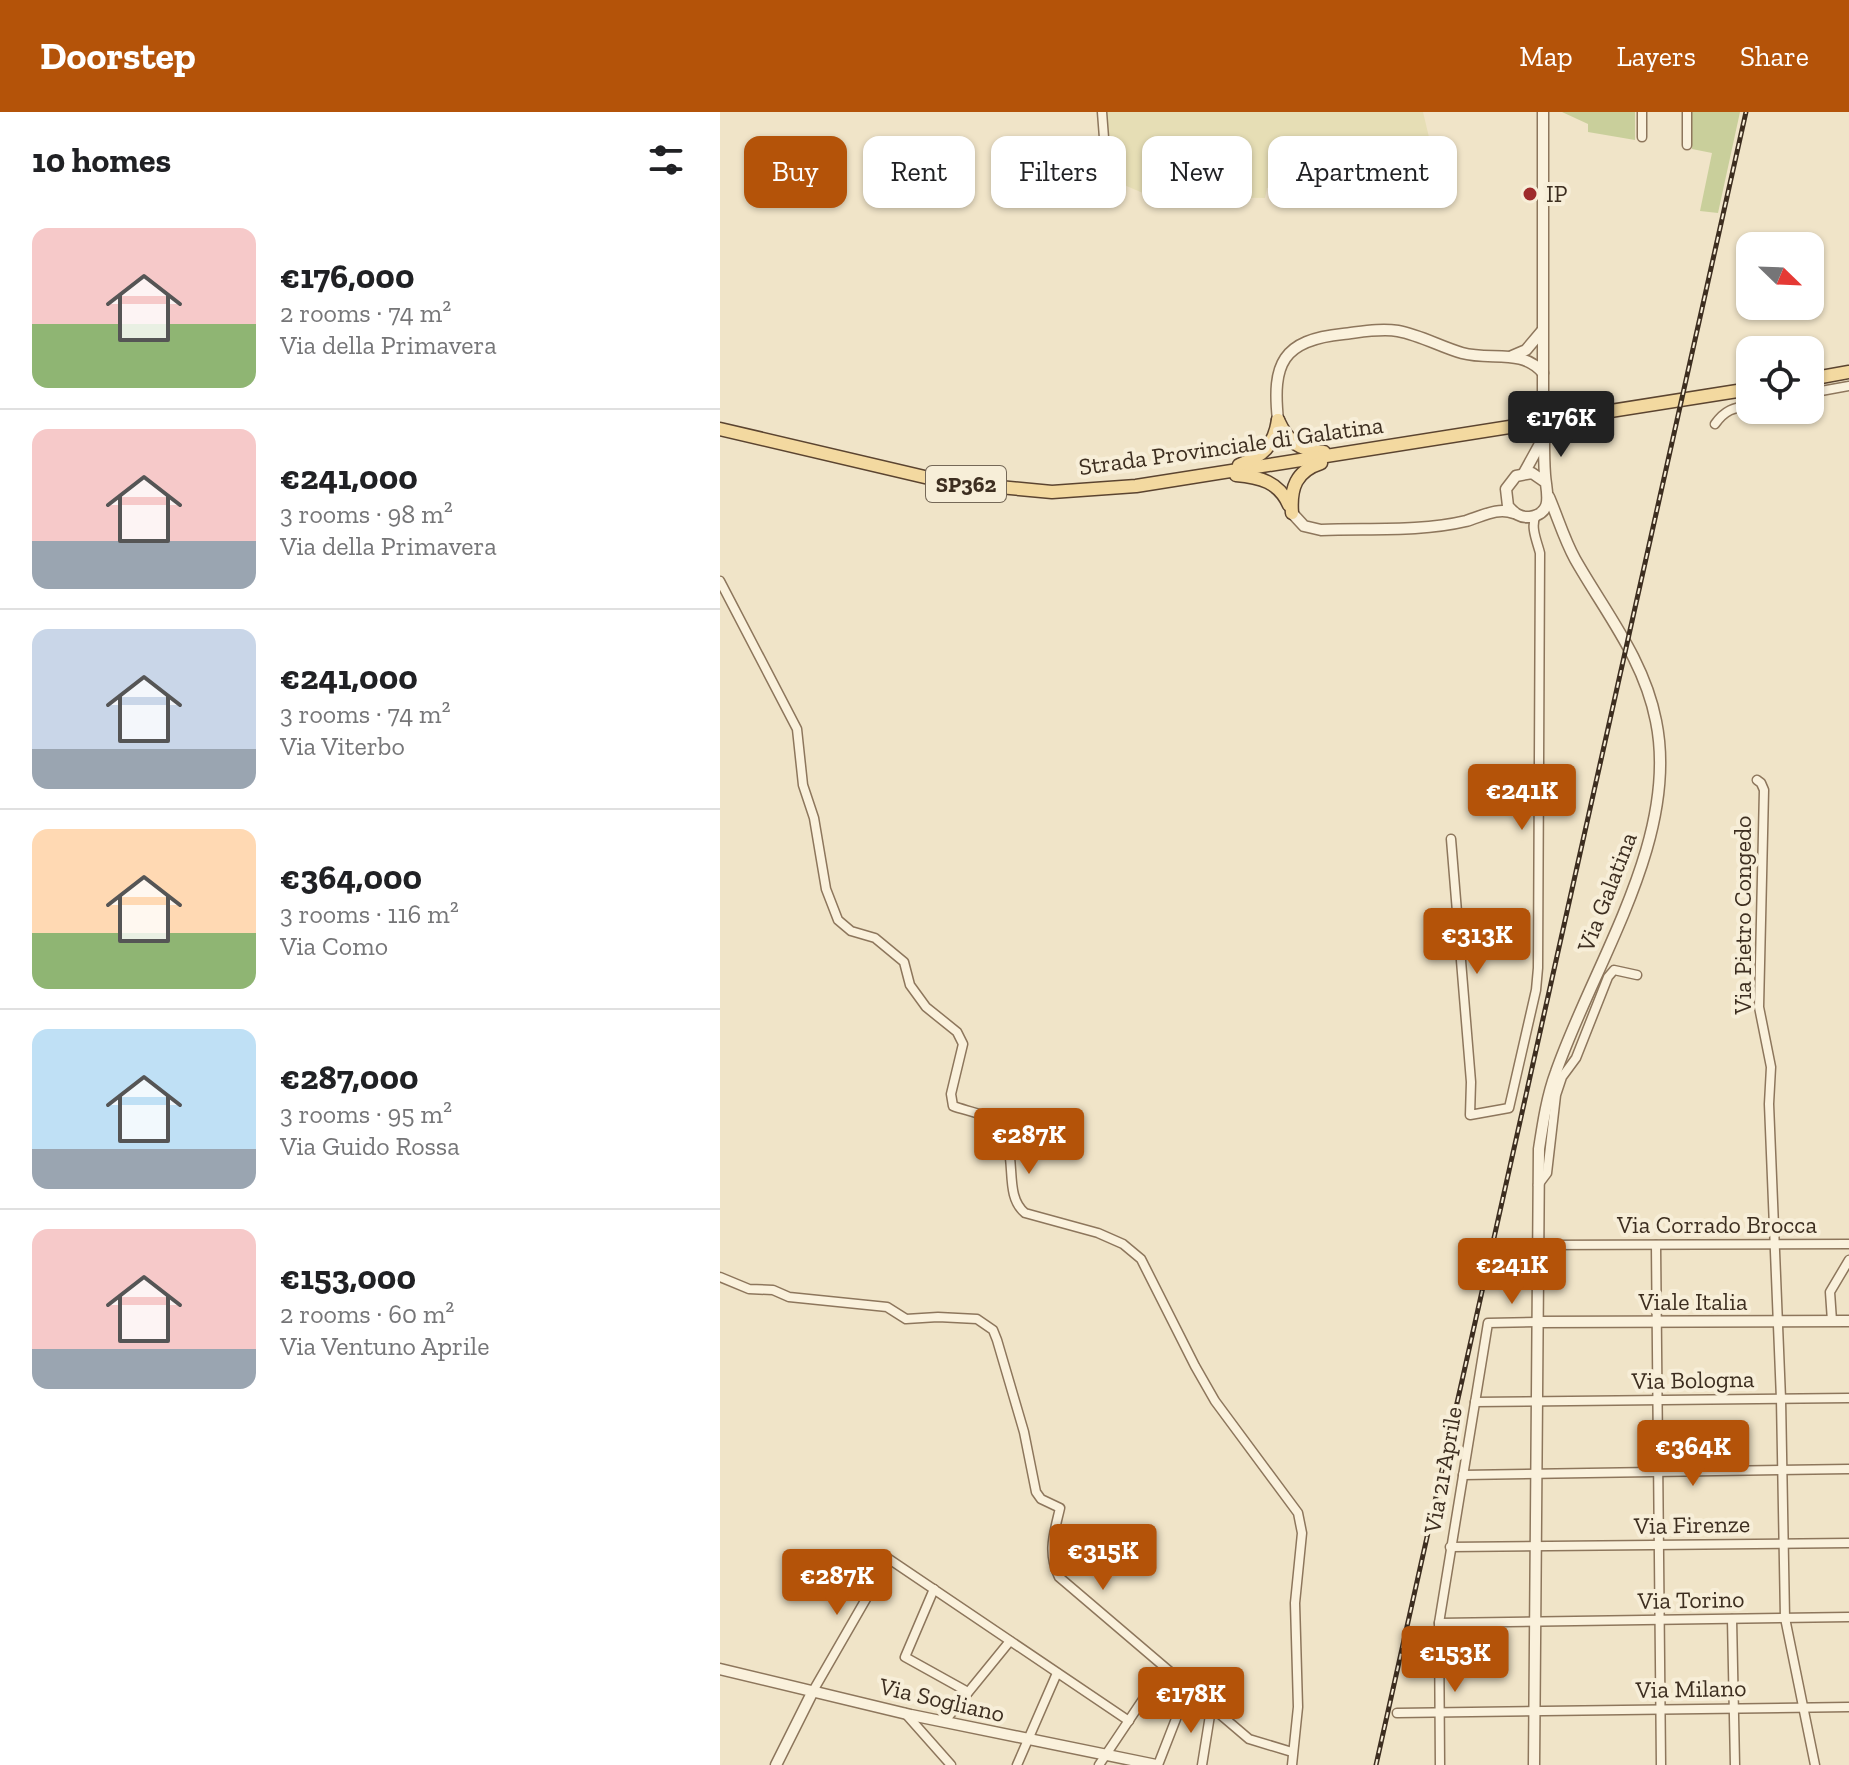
<!DOCTYPE html>
<meta charset="utf-8">
<style>
:root{--surface:#fff;--page:#f2f2f2;--text:#202124;--muted:#757577;--line:#e0e0e0;--accent:#b45309}
body{margin:0;font-family:"Zilla Slab",serif;background:var(--page);color:var(--text);height:100vh;display:flex;flex-direction:column;font-size:30px;white-space:nowrap}
*{box-sizing:border-box;margin:0}
p{font-size:26px;color:var(--muted)}
.icon{flex:none;width:44px;height:44px;fill:none;stroke:currentColor;stroke-width:2;stroke-linecap:round;stroke-linejoin:round}
.map{position:relative;flex:1;overflow:hidden}
.drawer{display:flex;flex-direction:column;background:var(--surface);width:720px}
.drawer>*{flex:none}
.top-card{position:absolute;left:24px;top:24px;width:760px;height:72px;display:flex;gap:16px}
.needle{width:52px;rotate:113deg}
.tools{position:absolute;left:1016px;top:120px;display:grid;gap:16px}
.tools a{display:grid;place-items:center;width:88px;height:88px;border-radius:16px;background:var(--surface);box-shadow:0 2px 6px #0004;font-size:40px}
.price{position:absolute;translate:-50% -68px;padding:0 18px;border-radius:8px;background:var(--accent);color:#fff;font-size:26px;line-height:52px;filter:drop-shadow(0 2px 4px #0008)}
.price::after{content:'';position:absolute;left:50%;top:48px;width:24px;height:18px;margin-left:-12px;background:inherit;clip-path:polygon(0 0,100% 0,50% 100%)}
.price.selected{background:#222;color:#fff}
ul{padding:0;list-style:none}
li{display:flex;align-items:center;gap:24px;height:200px;padding:0 32px}
li+li{border-top:2px solid var(--line)}
li span{display:grid;place-items:center;flex:none;width:224px;height:160px;border-radius:16px;color:#555}
li>.icon{margin-inline-start:auto}
span .icon{width:96px;height:96px;fill:#fffc;stroke-width:1}
li b{font-size:34px}
h2{display:flex;justify-content:space-between;align-items:center;height:96px;padding:0 32px;font-size:34px}
.tag{padding:0 28px;border-radius:16px;background:var(--surface);box-shadow:0 2px 6px #0004;font-size:28px;line-height:72px}
.tag.selected{background:var(--accent);color:#fff}
header{display:flex;align-items:center;gap:48px;box-sizing:border-box;height:112px;padding:0 40px;background:var(--accent);color:#fff}
header strong{font-size:38px}
nav{display:flex;gap:44px;margin-inline-start:auto;font-size:28px}
main{display:flex;flex:1;min-height:0}
.map>svg:first-child{display:block}
.farmland{fill:#e6deb5}
.green{fill:#c9cf9b}
.lines{fill:none;stroke-linecap:round;stroke-linejoin:round}
.minor-casing{stroke:#8d765c;stroke-width:11}
.tertiary-casing{stroke:#8d765c;stroke-width:13}
.primary-casing{stroke:#5b4430;stroke-width:15}
.minor{stroke:#faf1dc;stroke-width:8}
.tertiary{stroke:#faf1dc;stroke-width:10}
.primary{stroke:#f3d9a0;stroke-width:12}
.rail-casing{stroke:#3d2e20;stroke-width:5}
.rail{stroke:#f7eed8;stroke-width:2;stroke-dasharray:6;stroke-linecap:butt}
.tertiary-bridge-casing{stroke:#8d765c;stroke-width:13;stroke-linecap:butt}
.tertiary-bridge{stroke:#faf1dc;stroke-width:10}
.poi-dot{fill:#9e2a2b;stroke:#f7eed8;stroke-width:3}
.labels{text-anchor:middle;stroke-width:8;stroke-linejoin:round;paint-order:stroke}
.shield{fill:#f7eed8;stroke:#756857;stroke-width:2}
.shield-label{font-size:22px;font-weight:bold;fill:#3d2e20}
.poi-label{font-size:24px;fill:#3d2e20;stroke:#f7eed8;text-anchor:start}
.street-label{font-size:24px;fill:#3d2e20;stroke:#f7eed8}
</style>
<header>
<strong>Doorstep</strong>
<nav><a>Map</a><a>Layers</a><a>Share</a></nav>
</header>
<main>
<section class="drawer">
<h2>10 homes<svg class="icon" aria-label="filters" viewBox="0 0 24 24"><path d="M4 7h16M4 17h16"/><circle cx="9" cy="7" r="2"/><circle cx="15" cy="17" r="2"/></svg></h2>
<ul>
<li><span style="background:linear-gradient(#f6c9c9 60%,#8fb573 0)"><svg class="icon" aria-label="home" viewBox="0 0 24 24"><path d="M3 11l9-7 9 7M6 9v11h12V9"/></svg></span><div><b>€176,000</b><p>2 rooms · 74 m²</p><p>Via della Primavera</p></div></li>
<li><span style="background:linear-gradient(#f6c9c9 70%,#9aa5b1 0)"><svg class="icon" aria-label="home" viewBox="0 0 24 24"><path d="M3 11l9-7 9 7M6 9v11h12V9"/></svg></span><div><b>€241,000</b><p>3 rooms · 98 m²</p><p>Via della Primavera</p></div></li>
<li><span style="background:linear-gradient(#c9d6e8 75%,#9aa5b1 0)"><svg class="icon" aria-label="home" viewBox="0 0 24 24"><path d="M3 11l9-7 9 7M6 9v11h12V9"/></svg></span><div><b>€241,000</b><p>3 rooms · 74 m²</p><p>Via Viterbo</p></div></li>
<li><span style="background:linear-gradient(#ffd9b3 65%,#8fb573 0)"><svg class="icon" aria-label="home" viewBox="0 0 24 24"><path d="M3 11l9-7 9 7M6 9v11h12V9"/></svg></span><div><b>€364,000</b><p>3 rooms · 116 m²</p><p>Via Como</p></div></li>
<li><span style="background:linear-gradient(#bfe0f5 75%,#9aa5b1 0)"><svg class="icon" aria-label="home" viewBox="0 0 24 24"><path d="M3 11l9-7 9 7M6 9v11h12V9"/></svg></span><div><b>€287,000</b><p>3 rooms · 95 m²</p><p>Via Guido Rossa</p></div></li>
<li><span style="background:linear-gradient(#f6c9c9 75%,#9aa5b1 0)"><svg class="icon" aria-label="home" viewBox="0 0 24 24"><path d="M3 11l9-7 9 7M6 9v11h12V9"/></svg></span><div><b>€153,000</b><p>2 rooms · 60 m²</p><p>Via Ventuno Aprile</p></div></li>
</ul>
</section>
<div class="map">
<svg width="1129" height="1653" viewBox="0 0 1129 1653">
<rect width="100%" height="100%" fill="#f0e4c8"/>
<path class="farmland" d="M384,0H703L713,42H725L735,57L547,76L545,86L430,84L390,67Z"/>
<g class="green">
<path d="M842,0H915V28L868,20V12Z"/>
<path d="M972,0H1020L998,101L980,99L992,41L972,37Z"/>
</g>
<g class="lines">
<g class="minor-casing">
<g id="minor">
<path d="M382,0L387,65"/>
<path d="M922,25V0"/>
<path d="M967,33V0"/>
<path d="M1090,281L1129,274"/>
<path d="M995,312C1005,298 1013,296 1030,293"/>
<path d="M0,469L77,617L83,673L94,706L106,777L118,808L131,819L155,826L184,850L190,873L206,895L237,920L243,932L231,982L233,994C246,999 264,1001 274,1010C303,1036 280,1080 305,1101L378,1121L403,1132L421,1147L475,1254L495,1289L578,1401L582,1421L575,1491L578,1595L572,1653"/>
<path d="M1037,668L1041,671L1044,678L1039,895L1051,955L1049,992L1061,1287L1065,1506L1095,1653"/>
<path d="M731,727L751,970L750,1003L789,996L816,878L818,856L820,441C817,429 810,415 816,403"/>
<path d="M818,1073L827,1061L836,983L842,965L856,946L888,865L894,858L917,863"/>
<path d="M816,1133L1129,1132"/>
<path d="M936,1133L941,1653"/>
<path d="M0,1165L29,1177L53,1178L69,1185L167,1195L186,1207L218,1205L257,1207L273,1218L277,1228L304,1320L316,1380L321,1387L340,1396C334,1422 327,1440 339,1465L529,1627L572,1640"/>
<path d="M1112,1209L1110,1180L1129,1148"/>
<path d="M755,1290L1129,1286"/>
<path d="M743,1363L1129,1357"/>
<path d="M730,1435L1129,1431"/>
<path d="M214,1477L185,1545L248,1580"/>
<path d="M1012,1507L1015,1653"/>
<path d="M719,1511L1129,1505"/>
<path d="M93,1579L169,1447L409,1609"/>
<path d="M185,1601L231,1653"/>
<path d="M677,1601L1129,1595"/>
<path d="M224,1610L290,1529"/>
<path d="M297,1653L337,1561"/>
<path d="M379,1653L444,1556"/>
<path d="M438,1653L468,1576"/>
<path d="M482,1653L491,1597"/>
<path d="M720,1653L719,1511L768,1211L817,1210"/>
</g>
</g>
<g class="tertiary-casing">
<g id="tertiary">
<path d="M792,244L806,238L822,219"/>
<path d="M823,290V0"/>
<path d="M558,308C552,252 562,228 623,222C641,220 660,216 678,219C700,223 721,235 742,241C771,249 802,236 823,261"/>
<path d="M824,324C824,337 824,350 825,363C826,379 835,401 810,405C800,406 794,401 788,394L786,377L796,364L812,361L825,370"/>
<path d="M804,361L821,330"/>
<path d="M572,401L584,414L601,418C648,416 700,420 746,409C763,404 777,395 794,401"/>
<path d="M817,1210L1129,1209"/>
<path d="M0,1557L191,1603L436,1653"/>
<path d="M56,1653L93,1579"/>
<path d="M814,1653L819,1037C823,1011 827,984 836,960C874,851 960,726 936,609C924,547 885,500 855,447C844,427 838,406 829,385"/>
</g>
</g>
<g class="primary-casing">
<g id="primary">
<path d="M1090,267L1129,260"/>
<path d="M558,308C568,330 580,339 604,340"/>
<path d="M0,317L226,370L332,380L416,374L1030,277"/>
<path d="M519,353C543,344 554,334 558,308"/>
<path d="M516,363C540,365 559,370 569,393"/>
<path d="M572,401C570,376 576,359 601,351"/>
</g>
</g>
<use href="#minor" class="minor"/>
<use href="#tertiary" class="tertiary"/>
<use href="#primary" class="primary"/>
<g class="rail-casing">
<path id="rail" d="M656,1653L1026,0"/>
</g>
<use href="#rail" class="rail"/>
<g class="tertiary-bridge-casing">
<path id="tertiary-bridge" d="M823,290L824,324"/>
</g>
<use href="#tertiary-bridge" class="tertiary-bridge"/>
</g>
<circle class="poi-dot" cx="810" cy="82" r="8"/>
<g class="labels">
<rect class="shield" x="206" y="354" width="80" height="36" rx="6"/>
<g class="shield-label">
<text x="246" y="380">SP362</text>
</g>
<g class="poi-label">
<text x="826" y="90">IP</text>
</g>
<g class="street-label">
<text transform="translate(511 334) rotate(-8)" y="8">Strada Provinciale di Galatina</text>
<text transform="translate(887 780) rotate(-69)" y="8">Via Galatina</text>
<text transform="translate(1023 803) rotate(-90)" y="8">Via Pietro Congedo</text>
<text x="997" y="1121">Via Corrado Brocca</text>
<text x="973" y="1198">Viale Italia</text>
<text transform="translate(973 1268) rotate(-1)" y="8">Via Bologna</text>
<text transform="translate(723 1358) rotate(-80)" y="8">Via 21 Aprile</text>
<text transform="translate(972 1413) rotate(-1)" y="8">Via Firenze</text>
<text transform="translate(971 1488) rotate(-1)" y="8">Via Torino</text>
<text transform="translate(971 1577) rotate(-1)" y="8">Via Milano</text>
<text transform="translate(222 1588) rotate(13)" y="8">Via Sogliano</text>
</g>
</g>
</svg>
<div class="tools">
<a><svg class="needle" viewBox="-14 -14 28 28"><path d="M0-13l5 13h-10z" fill="#e53935"/><path d="M0 13l5-13h-10z" fill="#757577"/></svg></a>
<a><svg class="icon" aria-label="locate" viewBox="0 0 24 24"><circle cx="12" cy="12" r="6"/><path d="M12 2v4M12 18v4M2 12h4M18 12h4"/></svg></a>
</div>
<b class="price selected" style="left:841px;top:347px">€176K</b>
<b class="price" style="left:802px;top:720px">€241K</b>
<b class="price" style="left:757px;top:864px">€313K</b>
<b class="price" style="left:309px;top:1064px">€287K</b>
<b class="price" style="left:792px;top:1194px">€241K</b>
<b class="price" style="left:973px;top:1376px">€364K</b>
<b class="price" style="left:383px;top:1480px">€315K</b>
<b class="price" style="left:117px;top:1505px">€287K</b>
<b class="price" style="left:735px;top:1582px">€153K</b>
<b class="price" style="left:471px;top:1623px">€178K</b>
<div class="top-card">
<a class="tag selected">Buy</a>
<a class="tag">Rent</a>
<a class="tag">Filters</a>
<a class="tag">New</a>
<a class="tag">Apartment</a>
</div>
</div>
</main>
